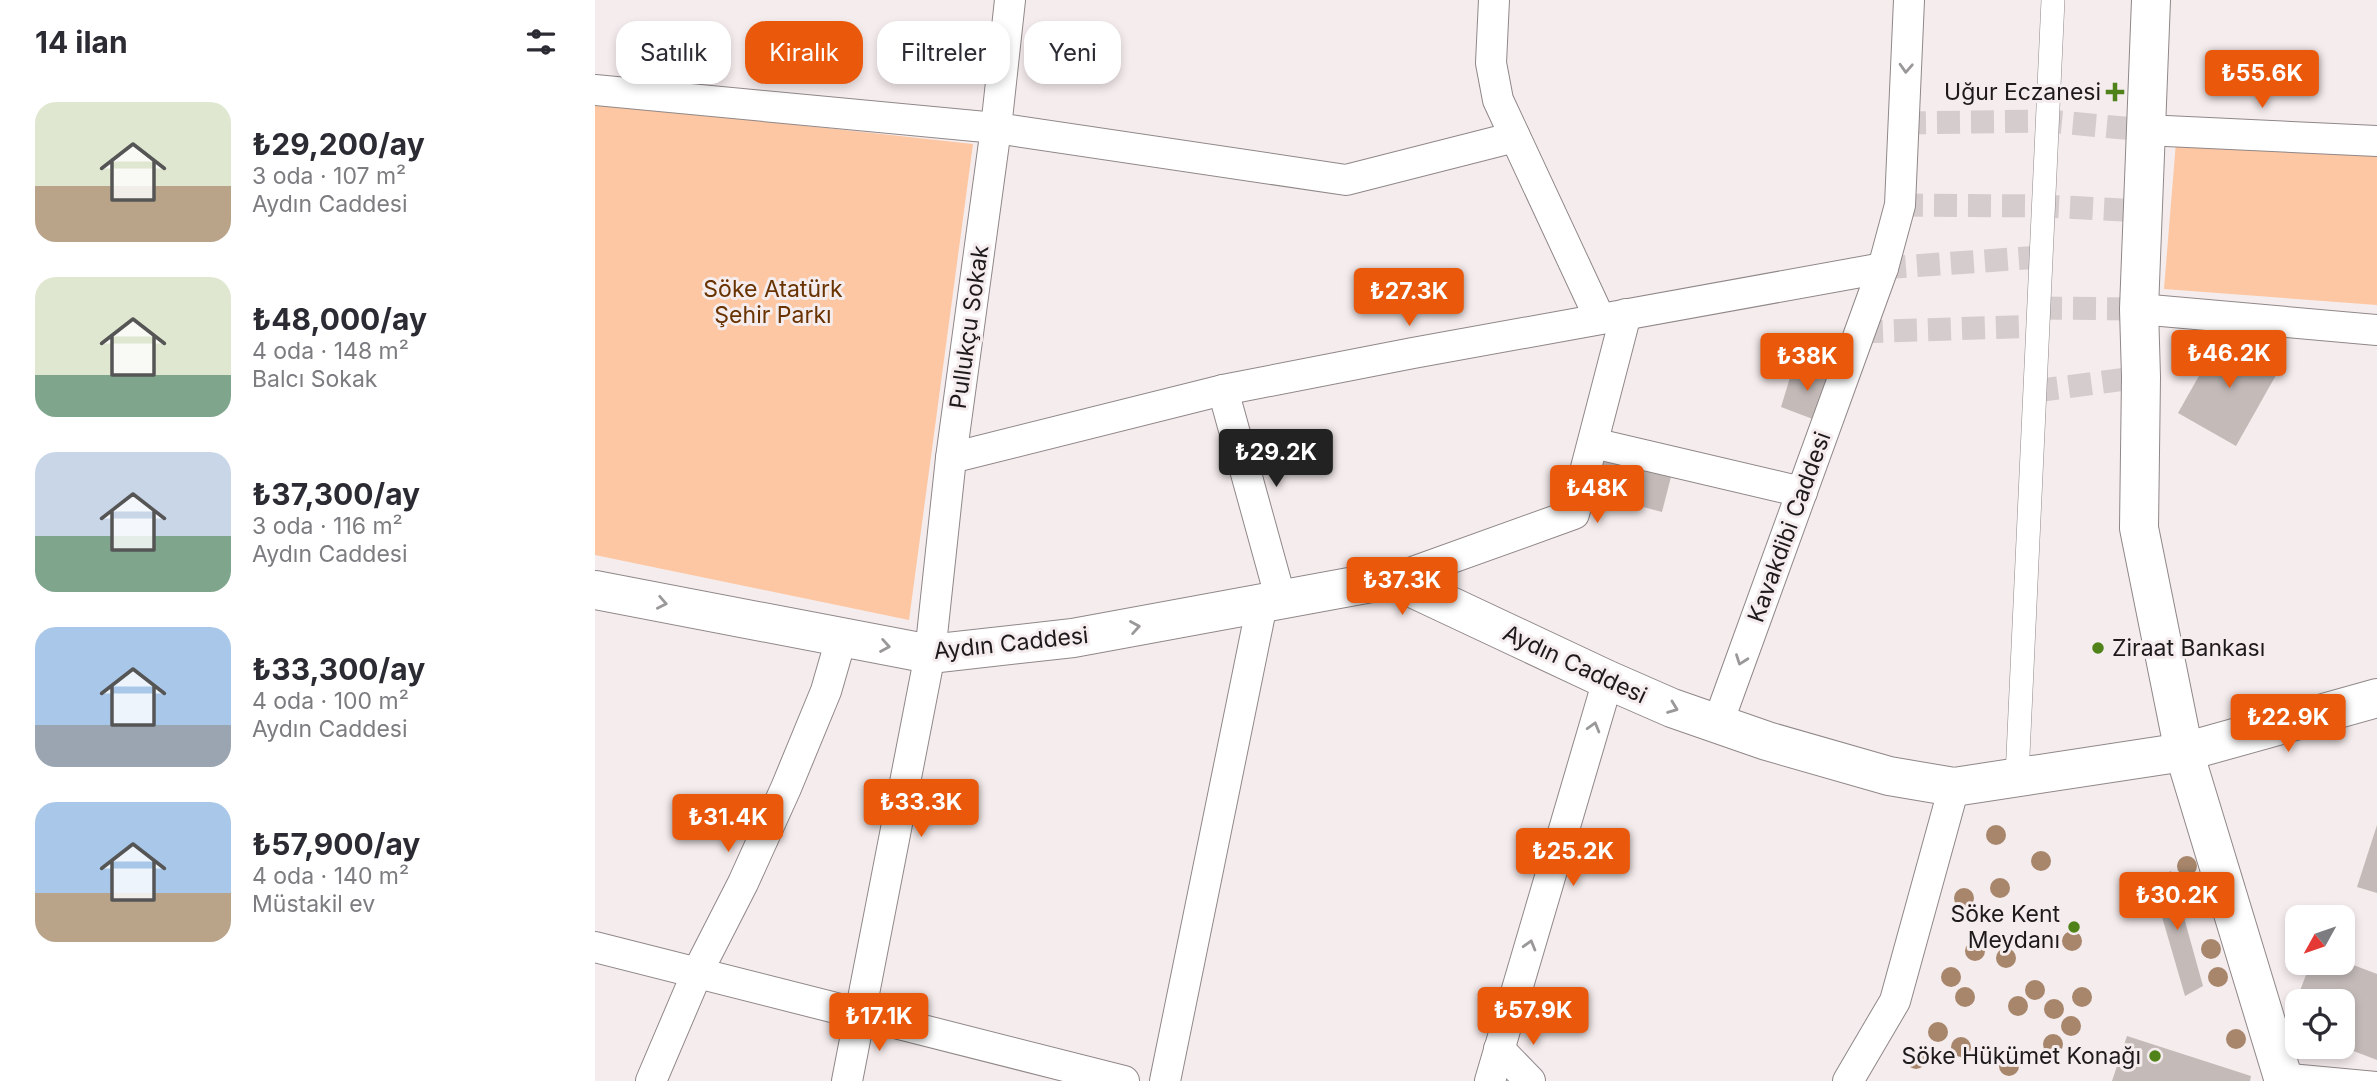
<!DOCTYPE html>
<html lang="tr">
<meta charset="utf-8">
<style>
:root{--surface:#fff;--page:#f2f2f3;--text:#2b2b33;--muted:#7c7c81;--accent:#ea580c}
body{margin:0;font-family:Inter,sans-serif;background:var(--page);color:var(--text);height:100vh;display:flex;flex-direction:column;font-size:26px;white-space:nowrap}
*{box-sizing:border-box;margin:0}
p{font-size:23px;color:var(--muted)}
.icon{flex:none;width:38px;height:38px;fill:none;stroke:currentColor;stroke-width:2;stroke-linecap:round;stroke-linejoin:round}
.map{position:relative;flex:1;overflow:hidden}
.details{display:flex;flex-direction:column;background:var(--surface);width:595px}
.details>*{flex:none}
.hud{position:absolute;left:21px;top:21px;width:665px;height:63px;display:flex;gap:14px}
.needle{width:46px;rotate:230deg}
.tools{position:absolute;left:1690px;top:905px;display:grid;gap:14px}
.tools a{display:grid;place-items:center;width:70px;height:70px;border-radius:14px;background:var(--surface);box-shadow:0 4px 10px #0003;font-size:35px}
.price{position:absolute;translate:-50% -60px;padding:0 16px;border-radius:7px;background:var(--accent);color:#fff;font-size:23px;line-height:46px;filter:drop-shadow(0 2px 4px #0008)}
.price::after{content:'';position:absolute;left:50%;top:42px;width:21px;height:16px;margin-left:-10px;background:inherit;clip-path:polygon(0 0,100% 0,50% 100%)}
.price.on{background:#222;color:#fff}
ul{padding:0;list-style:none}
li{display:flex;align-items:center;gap:21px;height:175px;padding:0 35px}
li span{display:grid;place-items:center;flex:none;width:196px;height:140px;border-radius:21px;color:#555}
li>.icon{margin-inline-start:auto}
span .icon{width:84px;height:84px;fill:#fffc;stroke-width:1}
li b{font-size:30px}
h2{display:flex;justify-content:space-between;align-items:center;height:84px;padding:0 35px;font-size:30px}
.tag{padding:0 24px;border-radius:21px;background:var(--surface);box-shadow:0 4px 10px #0003;font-size:24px;line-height:63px}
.tag.on{background:var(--accent);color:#fff}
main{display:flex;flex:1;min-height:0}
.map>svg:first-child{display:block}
.green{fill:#fcc7a2}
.building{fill:#c4bbb9}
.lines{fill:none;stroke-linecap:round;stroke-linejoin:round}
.pedestrian-tunnel{stroke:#d5ccce;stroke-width:23;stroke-dasharray:23 11;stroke-linecap:butt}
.service-casing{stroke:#908788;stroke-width:18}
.pedestrian-casing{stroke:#908788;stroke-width:24}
.minor-casing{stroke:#908788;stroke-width:32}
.secondary-casing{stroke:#908788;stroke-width:40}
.service{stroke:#fff;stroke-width:16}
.pedestrian{stroke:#fff;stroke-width:23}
.minor{stroke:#fff;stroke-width:30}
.secondary{stroke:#fff;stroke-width:38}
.tree{fill:#a7866b}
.oneway{stroke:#9a9898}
.poi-dot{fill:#4f831a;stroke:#f5eced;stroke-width:2.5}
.labels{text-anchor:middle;stroke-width:6;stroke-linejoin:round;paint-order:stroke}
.poi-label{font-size:23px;fill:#1e1a1b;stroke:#f5eced;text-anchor:end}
.park-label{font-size:23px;fill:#683300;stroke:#f5eced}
.street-label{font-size:23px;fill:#1e1a1b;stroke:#f5eced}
</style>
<main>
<section class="details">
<h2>14 ilan<svg class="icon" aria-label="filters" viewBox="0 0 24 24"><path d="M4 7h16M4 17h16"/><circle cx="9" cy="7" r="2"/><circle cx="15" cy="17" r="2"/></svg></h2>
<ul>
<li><span style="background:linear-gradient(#dfe7d0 60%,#b9a48a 0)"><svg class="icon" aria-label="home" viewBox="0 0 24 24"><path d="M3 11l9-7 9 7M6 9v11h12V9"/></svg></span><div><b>₺29,200/ay</b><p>3 oda · 107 m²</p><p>Aydın Caddesi</p></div></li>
<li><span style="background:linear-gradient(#dfe7d0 70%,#7fa58c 0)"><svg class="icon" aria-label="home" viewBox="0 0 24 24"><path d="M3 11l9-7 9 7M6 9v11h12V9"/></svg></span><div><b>₺48,000/ay</b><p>4 oda · 148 m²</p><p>Balcı Sokak</p></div></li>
<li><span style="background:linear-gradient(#c9d6e8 60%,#7fa58c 0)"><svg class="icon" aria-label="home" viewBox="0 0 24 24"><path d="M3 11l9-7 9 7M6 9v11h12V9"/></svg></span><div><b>₺37,300/ay</b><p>3 oda · 116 m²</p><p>Aydın Caddesi</p></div></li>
<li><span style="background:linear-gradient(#a9c7e8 70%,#9aa5b1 0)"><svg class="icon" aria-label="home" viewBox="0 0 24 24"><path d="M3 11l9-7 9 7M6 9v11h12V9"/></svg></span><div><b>₺33,300/ay</b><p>4 oda · 100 m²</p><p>Aydın Caddesi</p></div></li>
<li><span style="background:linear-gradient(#a9c7e8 65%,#b9a48a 0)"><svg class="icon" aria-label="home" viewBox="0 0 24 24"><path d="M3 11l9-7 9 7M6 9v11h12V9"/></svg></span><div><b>₺57,900/ay</b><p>4 oda · 140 m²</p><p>Müstakil ev</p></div></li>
</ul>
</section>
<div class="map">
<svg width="1782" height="1081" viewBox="0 0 1782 1081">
<rect width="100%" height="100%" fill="#f5eced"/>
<g class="green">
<path d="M0,103L378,144L314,620L0,555Z"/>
<path d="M1581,142L1782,154V305L1569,289Z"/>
</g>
<g class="building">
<path d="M1627,335L1685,368L1641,446L1583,413Z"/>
<path d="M1197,371L1240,375L1223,421L1186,407Z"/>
<path d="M1009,451L1078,469L1067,512L999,494Z"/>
<path d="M1782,825V893L1762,887Z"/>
<path d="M1576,871L1608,986L1590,996L1556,879Z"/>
<path d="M1748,961L1782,974V1060L1748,1047V1001H1703V1017L1696,1014L1716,962Z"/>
<path d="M1532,1036L1656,1076L1655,1081H1517Z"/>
</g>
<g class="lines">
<g class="pedestrian-tunnel">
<path d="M1308,123L1453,121L1550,130"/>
<path d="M1305,205L1449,206L1547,211"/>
<path d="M1288,268L1446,257"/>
<path d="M1444,308L1544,309"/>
<path d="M1265,332L1443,326"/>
<path d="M1440,391L1546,377"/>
</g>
<g class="service-casing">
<path id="service" d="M1686,1071L1782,1080"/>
</g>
<g class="pedestrian-casing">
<path id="pedestrian" d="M1422,777L1458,0"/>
</g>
<g class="minor-casing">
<g id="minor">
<path d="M899,0L896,63L903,100L1005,319"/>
<path d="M0,90L401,128L751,180L920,137"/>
<path d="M1550,130L1782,141"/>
<path d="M1544,309L1782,330"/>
<path d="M628,390L686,600"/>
<path d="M998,443L1207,492"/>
<path d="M356,458L628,390L818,353L1288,268"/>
<path d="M798,579L979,514L1031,314"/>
<path d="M1123,723L1288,268L1305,205L1314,0"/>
<path d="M0,947L529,1081"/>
<path d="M904,1049L935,1081"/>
<path d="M56,1081L102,973L148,883L191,788L231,691L246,639"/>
<path d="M252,1081L335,654L356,458L401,128L415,0"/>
<path d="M570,1081L667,604"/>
<path d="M895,1081L1013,680"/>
<path d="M1253,1081L1300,1001L1359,787"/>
</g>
</g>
<g class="secondary-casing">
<g id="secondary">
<path d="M1556,0L1544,309L1546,377L1544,528L1589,752L1689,1081"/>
<path d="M0,590L335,654L478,638L798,579L1013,680L1077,708L1172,741L1294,776L1359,787L1589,752L1782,698"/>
</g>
</g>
<use href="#service" class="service"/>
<use href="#pedestrian" class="pedestrian"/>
<use href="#minor" class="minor"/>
<use href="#secondary" class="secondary"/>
</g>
<g class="tree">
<circle cx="1401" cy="835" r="10"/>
<circle cx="1446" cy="861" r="10"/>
<circle cx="1592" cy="866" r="10"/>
<circle cx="1405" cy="888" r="10"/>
<circle cx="1369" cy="898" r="10"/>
<circle cx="1601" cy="899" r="10"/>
<circle cx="1477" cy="941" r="10"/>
<circle cx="1616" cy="949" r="10"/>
<circle cx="1380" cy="951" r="10"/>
<circle cx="1411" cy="958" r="10"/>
<circle cx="1356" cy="977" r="10"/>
<circle cx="1623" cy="977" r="10"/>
<circle cx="1440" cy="990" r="10"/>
<circle cx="1370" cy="997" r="10"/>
<circle cx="1487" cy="997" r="10"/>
<circle cx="1423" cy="1006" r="10"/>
<circle cx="1459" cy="1009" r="10"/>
<circle cx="1476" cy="1026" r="10"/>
<circle cx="1343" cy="1032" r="10"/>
<circle cx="1641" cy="1039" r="10"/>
<circle cx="1458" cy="1044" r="10"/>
<circle cx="1366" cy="1047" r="10"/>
<circle cx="1388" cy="1055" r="10"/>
<circle cx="1321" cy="1059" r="10"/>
<circle cx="1414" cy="1066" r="10"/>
</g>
<defs><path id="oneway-chevron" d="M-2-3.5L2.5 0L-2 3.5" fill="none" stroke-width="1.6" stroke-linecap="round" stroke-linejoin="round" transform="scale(1.75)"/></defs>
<g class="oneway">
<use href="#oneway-chevron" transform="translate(1311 68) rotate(93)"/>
<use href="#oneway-chevron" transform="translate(67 603) rotate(11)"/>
<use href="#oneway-chevron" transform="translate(540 627) rotate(-10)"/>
<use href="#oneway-chevron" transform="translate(290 646) rotate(10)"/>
<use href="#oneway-chevron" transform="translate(1146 660) rotate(110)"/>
<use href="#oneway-chevron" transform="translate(1078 708) rotate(21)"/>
<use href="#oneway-chevron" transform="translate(999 727) rotate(-74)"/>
<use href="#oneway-chevron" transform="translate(935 945) rotate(-74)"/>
</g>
<g class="poi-dot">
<path d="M1516.5 81.5h7v7h7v7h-7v7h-7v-7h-7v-7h7z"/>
<circle cx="1503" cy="648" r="7"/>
<circle cx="1479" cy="927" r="7"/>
<circle cx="1560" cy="1056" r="7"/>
</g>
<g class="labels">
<g class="poi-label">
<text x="1506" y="100">Uğur Eczanesi</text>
<text x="1517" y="656" text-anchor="start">Ziraat Bankası</text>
<text x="1465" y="922">Söke Kent<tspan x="1465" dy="26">Meydanı</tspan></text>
<text x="1546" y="1064">Söke Hükümet Konağı</text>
</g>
<g class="park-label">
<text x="178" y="297">Söke Atatürk<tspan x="178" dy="26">Şehir Parkı</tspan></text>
</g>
<g class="street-label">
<text transform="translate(374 327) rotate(-82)" y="8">Pullukçu Sokak</text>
<text transform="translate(1194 527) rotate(-70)" y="8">Kavakdibi Caddesi</text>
<text transform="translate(416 643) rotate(-6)" y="8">Aydın Caddesi</text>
<text transform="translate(980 664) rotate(25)" y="8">Aydın Caddesi</text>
</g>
</g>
</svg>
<div class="tools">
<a><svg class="needle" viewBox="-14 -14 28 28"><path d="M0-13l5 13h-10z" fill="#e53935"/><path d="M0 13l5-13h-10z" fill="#7c7c81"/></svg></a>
<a><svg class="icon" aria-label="locate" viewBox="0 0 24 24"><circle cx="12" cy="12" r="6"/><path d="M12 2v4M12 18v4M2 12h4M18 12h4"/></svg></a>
</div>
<b class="price" style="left:1667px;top:110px">₺55.6K</b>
<b class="price" style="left:814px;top:328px">₺27.3K</b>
<b class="price" style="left:1634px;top:390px">₺46.2K</b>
<b class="price" style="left:1212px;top:393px">₺38K</b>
<b class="price on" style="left:681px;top:489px">₺29.2K</b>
<b class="price" style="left:1002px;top:525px">₺48K</b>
<b class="price" style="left:807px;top:617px">₺37.3K</b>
<b class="price" style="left:1693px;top:754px">₺22.9K</b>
<b class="price" style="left:326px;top:839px">₺33.3K</b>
<b class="price" style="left:133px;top:854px">₺31.4K</b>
<b class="price" style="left:978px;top:888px">₺25.2K</b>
<b class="price" style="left:1582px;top:932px">₺30.2K</b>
<b class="price" style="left:938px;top:1047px">₺57.9K</b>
<b class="price" style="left:284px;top:1053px">₺17.1K</b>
<div class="hud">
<a class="tag">Satılık</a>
<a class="tag on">Kiralık</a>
<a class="tag">Filtreler</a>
<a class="tag">Yeni</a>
</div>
</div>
</main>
